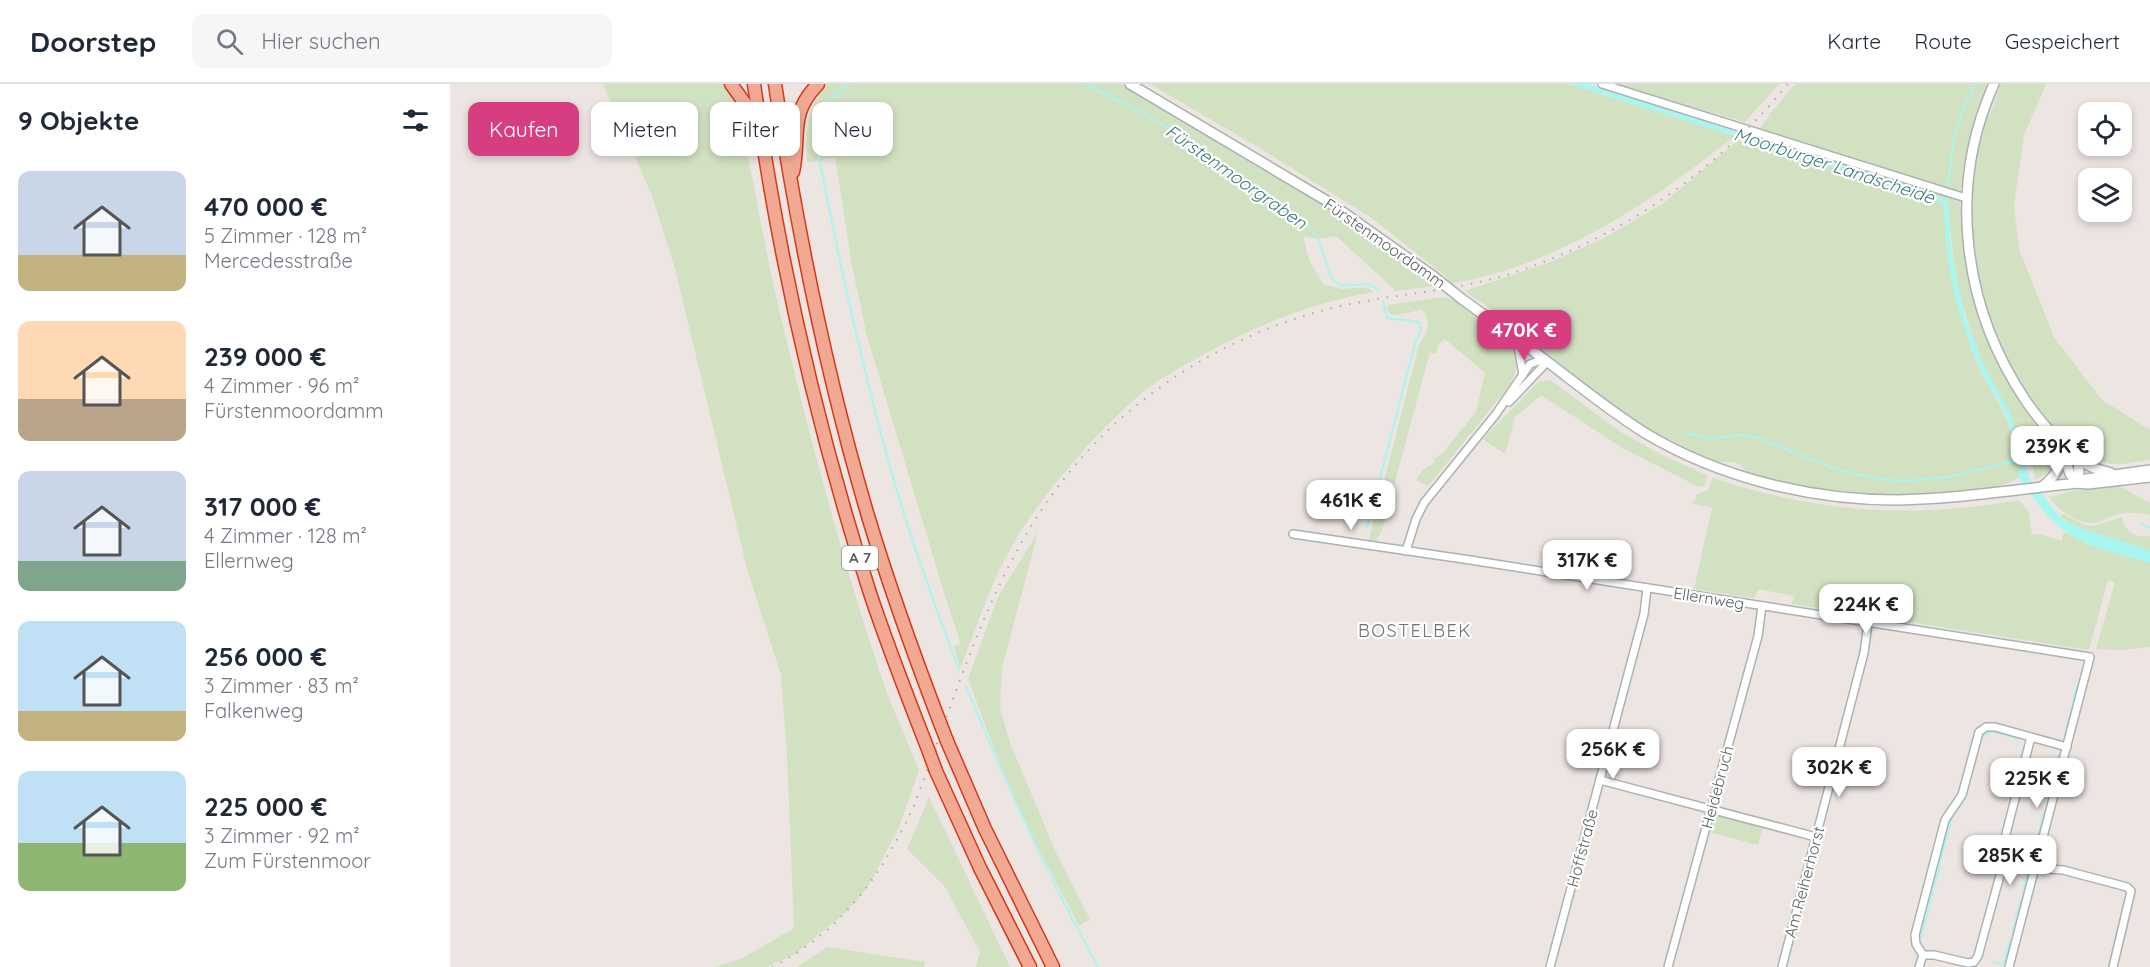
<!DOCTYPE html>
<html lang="de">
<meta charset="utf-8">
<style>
:root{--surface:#fff;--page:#f6f6f7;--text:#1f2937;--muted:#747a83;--line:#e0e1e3;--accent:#d73e81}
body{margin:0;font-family:Quicksand,sans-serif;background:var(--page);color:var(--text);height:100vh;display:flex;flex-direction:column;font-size:22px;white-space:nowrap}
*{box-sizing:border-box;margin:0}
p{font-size:20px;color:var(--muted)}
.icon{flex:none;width:33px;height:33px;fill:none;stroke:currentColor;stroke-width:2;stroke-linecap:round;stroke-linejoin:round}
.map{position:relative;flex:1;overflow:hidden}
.panel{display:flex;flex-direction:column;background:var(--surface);width:450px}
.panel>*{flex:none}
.guide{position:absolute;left:18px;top:18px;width:570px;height:54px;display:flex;gap:12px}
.controls{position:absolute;left:1628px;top:18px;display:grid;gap:12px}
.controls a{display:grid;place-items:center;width:54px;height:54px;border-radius:12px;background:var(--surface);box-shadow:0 3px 9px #0003;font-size:30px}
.price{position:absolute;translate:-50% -51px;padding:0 14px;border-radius:12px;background:#fff;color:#222;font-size:20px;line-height:39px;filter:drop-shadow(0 2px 3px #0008)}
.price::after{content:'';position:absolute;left:50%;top:36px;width:18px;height:14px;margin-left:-9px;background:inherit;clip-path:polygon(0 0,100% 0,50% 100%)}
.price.selected{background:var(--accent);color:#fff}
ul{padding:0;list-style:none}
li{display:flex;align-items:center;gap:18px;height:150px;padding:0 18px}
li span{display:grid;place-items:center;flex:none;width:168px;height:120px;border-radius:12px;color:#555}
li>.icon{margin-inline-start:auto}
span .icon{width:72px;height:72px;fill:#fffc;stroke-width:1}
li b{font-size:26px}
h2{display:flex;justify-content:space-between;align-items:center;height:72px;padding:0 18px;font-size:26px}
.chip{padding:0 21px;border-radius:12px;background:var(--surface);box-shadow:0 3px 9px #0003;font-size:21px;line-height:54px}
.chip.selected{background:var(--accent);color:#fff}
header{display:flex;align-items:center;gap:36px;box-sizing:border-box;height:84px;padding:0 30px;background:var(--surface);border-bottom:2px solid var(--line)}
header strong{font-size:28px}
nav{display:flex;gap:33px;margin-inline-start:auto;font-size:21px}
.search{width:420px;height:54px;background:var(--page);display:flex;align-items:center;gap:15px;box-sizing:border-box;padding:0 21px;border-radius:12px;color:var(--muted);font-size:22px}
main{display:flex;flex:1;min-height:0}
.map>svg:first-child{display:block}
.green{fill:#d2e1c1}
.water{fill:#a8f6ef}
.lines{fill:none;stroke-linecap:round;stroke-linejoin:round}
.stream{stroke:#a8f6ef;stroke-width:2}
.street-casing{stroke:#acb1b1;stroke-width:10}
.secondary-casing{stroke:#abb1b2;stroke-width:12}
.highway-casing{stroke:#d73817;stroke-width:15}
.street{stroke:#fff;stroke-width:7}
.secondary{stroke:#fff;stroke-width:9}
.highway{stroke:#f2a994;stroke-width:12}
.rail{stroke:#adaeae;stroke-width:2;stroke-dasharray:1.5 8;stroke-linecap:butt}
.secondary-bridge-casing{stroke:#abb1b2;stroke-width:12;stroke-linecap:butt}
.highway-bridge-casing{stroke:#d73817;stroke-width:15;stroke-linecap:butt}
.secondary-bridge{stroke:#fff;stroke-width:9}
.highway-bridge{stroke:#f2a994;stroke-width:12}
.labels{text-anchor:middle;stroke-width:4.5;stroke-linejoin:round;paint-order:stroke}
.shield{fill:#fff;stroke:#8c9090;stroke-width:1.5}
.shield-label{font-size:15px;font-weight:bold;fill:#5b6161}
.street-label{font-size:16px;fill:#5b6161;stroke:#fff}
.water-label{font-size:18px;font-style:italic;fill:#397c7c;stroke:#fff}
.neighbourhood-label{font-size:18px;letter-spacing:1.5px;fill:#6c7373;stroke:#fff}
</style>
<header>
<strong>Doorstep</strong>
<div class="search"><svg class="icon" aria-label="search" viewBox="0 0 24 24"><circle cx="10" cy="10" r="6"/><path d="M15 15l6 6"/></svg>Hier suchen</div>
<nav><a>Karte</a><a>Route</a><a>Gespeichert</a></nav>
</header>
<main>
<section class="panel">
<h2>9 Objekte<svg class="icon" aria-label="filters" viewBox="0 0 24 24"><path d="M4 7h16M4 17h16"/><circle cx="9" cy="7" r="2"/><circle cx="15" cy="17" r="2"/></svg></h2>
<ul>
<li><span style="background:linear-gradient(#c9d6e8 70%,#c2b280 0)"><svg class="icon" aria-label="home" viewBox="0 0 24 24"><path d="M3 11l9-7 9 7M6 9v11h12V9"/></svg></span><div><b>470 000 €</b><p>5 Zimmer · 128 m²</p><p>Mercedesstraße</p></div></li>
<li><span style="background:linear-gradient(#ffd9b3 65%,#b9a48a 0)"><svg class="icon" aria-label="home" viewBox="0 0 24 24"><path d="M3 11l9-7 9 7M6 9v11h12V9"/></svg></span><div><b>239 000 €</b><p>4 Zimmer · 96 m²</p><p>Fürstenmoordamm</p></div></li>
<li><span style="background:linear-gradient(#c9d6e8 75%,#7fa58c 0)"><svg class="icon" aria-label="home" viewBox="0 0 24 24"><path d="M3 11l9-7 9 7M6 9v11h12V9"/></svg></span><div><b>317 000 €</b><p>4 Zimmer · 128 m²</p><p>Ellernweg</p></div></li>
<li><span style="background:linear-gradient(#bfe0f5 75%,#c2b280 0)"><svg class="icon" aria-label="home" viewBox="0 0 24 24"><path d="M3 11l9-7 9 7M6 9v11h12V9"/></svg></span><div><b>256 000 €</b><p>3 Zimmer · 83 m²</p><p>Falkenweg</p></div></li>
<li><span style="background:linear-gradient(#bfe0f5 60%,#8fb573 0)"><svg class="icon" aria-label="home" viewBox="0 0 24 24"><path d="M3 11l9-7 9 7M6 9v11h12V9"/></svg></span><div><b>225 000 €</b><p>3 Zimmer · 92 m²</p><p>Zum Fürstenmoor</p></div></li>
</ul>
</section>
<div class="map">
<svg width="1700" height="883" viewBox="0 0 1700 883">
<rect width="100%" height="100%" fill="#ece5e2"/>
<g class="green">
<path d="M153,0H278L287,14L286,20C303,86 312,154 328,221C357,344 390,468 430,589C441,622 456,654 469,686L449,743L418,803L395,829L345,870L316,883H265L293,874L344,844L337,672L331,591L297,485L225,184L202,112Z"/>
<path d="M377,0H672L762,51L891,131L968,186L983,200L998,194L920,133L808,63L700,0H1119L1285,52C1210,111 1129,167 1036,192C1007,200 977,203 946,207L886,152L868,155L853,152L859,176L873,200L892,205L917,203L924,208C861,219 806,241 751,272C731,283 711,294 693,308C664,332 638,360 614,389C592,416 570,444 555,475C537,509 525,548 510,584L504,562L511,560L495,512L417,252L402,182L385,73L357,79C355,50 357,22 377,0Z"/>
<path d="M1163,0H1329L1295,38Z"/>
<path d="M1345,0H1540C1525,34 1517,66 1513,102L1506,108L1329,53L1310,45L1320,30Z"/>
<path d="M1551,0H1596L1574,51L1564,121L1569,165L1604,253L1652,316L1700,346V376C1668,380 1662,385 1631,369L1630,371C1551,301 1514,201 1521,96C1522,74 1531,51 1536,29L1540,30Z"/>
<path d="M1297,47L1493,110L1510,118L1518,191L1529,233L1538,257L1552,285L1574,321L1603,362L1606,376L1597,390L1585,395L1579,363L1570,358C1561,326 1543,304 1531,274C1509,223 1501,172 1498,116L1295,50Z"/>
<path d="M1291,54L1492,118L1494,122C1495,177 1506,232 1529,283C1543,312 1563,338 1567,371L1566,375L1558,379H1569L1570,393C1551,405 1525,406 1503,408C1447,413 1392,412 1338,399C1327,397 1313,396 1302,391C1295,389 1291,378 1283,378C1275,378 1270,379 1261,377L1204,348L1165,322L1086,262L1089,259L1015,207L1103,177L1154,154L1212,120Z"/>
<path d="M995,213L1014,221L1030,234L1038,242L1061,261L1068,273L1065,274C1068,288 1063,296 1055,307L979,401L973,400L966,396L972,387L985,378L984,375L993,369L1026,328L1035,289L995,255L988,261L986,270L980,268L932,446L926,457L919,456L969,261C976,250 984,236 971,226C961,227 949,233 940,230L937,225L938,221Z"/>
<path d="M1100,296L1171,348L1210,370L1258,392L1254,402L1249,403L1174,365L1091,311L1065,333L1055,370L1033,355L1088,298Z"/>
<path d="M1263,394C1368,429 1460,435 1569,416L1579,429L1582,451L1590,450L1612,457L1614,448L1640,461L1700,479V563L1671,566L1646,565L1665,498L1658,496L1639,566L1341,520L1345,512L1308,505L1304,514L1244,505L1262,424L1241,419L1245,416L1247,410L1258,406Z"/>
<path d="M1667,401L1700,419V431C1688,428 1673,428 1662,432C1657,434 1653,437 1649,438C1631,443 1608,426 1599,413L1623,407Z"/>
<path d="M1613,430L1635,441L1644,442L1672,433C1674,448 1688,455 1700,452V466C1671,457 1636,451 1610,433Z"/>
<path d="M588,448L552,584L550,624L560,659L607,771L640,835L629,842L579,746L551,683L518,595L548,513Z"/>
<path d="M479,713L560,883H526L530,868L495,803L457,765Z"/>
<path d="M1268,730L1313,742L1308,761L1259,748L1263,733Z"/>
<path d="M377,863L475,878L474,883H347Z"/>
</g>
<path class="water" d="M1119,0H1138L1498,116L1501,166L1515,234L1532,277L1560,329L1567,348L1572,373L1580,395L1610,433L1618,438L1636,446L1700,466V479C1648,464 1614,460 1582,412C1578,406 1571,399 1569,393C1568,388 1570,383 1569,379L1558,380V377L1567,373C1567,340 1543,312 1530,284C1506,234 1495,177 1494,122L1492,118Z"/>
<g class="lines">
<g class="stream">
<path d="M399,0C374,16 365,39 368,68C387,166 408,265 434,361C454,437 481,512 509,585"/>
<path d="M635,0L682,23L733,52L855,138L868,155L881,194L891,202L918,200L930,206"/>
<path d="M1498,102L1504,54L1512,28L1525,0"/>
<path d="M1237,349L1258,355L1290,351L1306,353L1389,386L1428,395L1455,397L1498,393L1560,378"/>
<path d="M1692,440L1700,444"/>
<path d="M917,444L966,256L971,246L970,239C959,234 949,237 937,234L933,217"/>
<path d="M516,602C555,698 598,792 648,883"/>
<path d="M1623,617L1627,602"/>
<path d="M1615,650L1622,624"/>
<path d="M1607,680L1608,673"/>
<path d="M1522,686L1531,654L1542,647L1567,654"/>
<path d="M1601,700L1604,690"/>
<path d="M1517,709L1520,694"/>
<path d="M1596,720L1599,709"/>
<path d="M1499,745L1502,732L1515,715"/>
<path d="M1490,778L1498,748"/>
<path d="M1484,803L1490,781"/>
<path d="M1573,806L1594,729"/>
<path d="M1563,846L1571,816"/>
<path d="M1471,854L1483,807"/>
<path d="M1543,878L1552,880L1554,878L1560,857"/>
</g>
<g class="street-casing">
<g id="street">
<path d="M1152,0L1516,114"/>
<path d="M1067,255L1073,291"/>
<path d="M1059,318L1097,278"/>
<path d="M843,450L1020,476L1640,573L1559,883"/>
<path d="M956,467L966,435L974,419L1046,330L1080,280L1089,277H1096"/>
<path d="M1150,696L1366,753"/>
<path d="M1584,784L1613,786L1677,803L1681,807L1663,883"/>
<path d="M1473,871H1484L1518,879L1524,878L1528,872L1552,784L1551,769L1581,653"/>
<path d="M1100,883L1194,530L1197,504"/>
<path d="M1218,883L1308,552L1312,522"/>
<path d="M1332,883L1414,569L1418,539"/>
<path d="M1469,883L1473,871L1466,860L1465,851L1495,736L1512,711L1529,648L1536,643H1545L1617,663"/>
</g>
</g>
<g class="secondary-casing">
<g id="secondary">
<path d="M680,0L877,117L983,192"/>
<path d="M1544,0C1497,104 1513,224 1576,317C1585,331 1597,344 1608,357C1613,363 1623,368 1627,376C1630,383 1629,391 1628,399"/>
<path d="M1012,215C1042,237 1073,259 1103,282C1133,305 1163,329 1195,349C1270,394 1361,416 1447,416C1508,415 1568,405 1628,399L1638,400L1700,393"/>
<path d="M1610,361L1620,390L1628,399"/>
<path d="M1626,375L1644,384L1661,389"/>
<path d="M1636,395L1700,386"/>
<path d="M1593,402C1605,392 1611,384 1612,368"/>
</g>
</g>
<g class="highway-casing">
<g id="highway">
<path d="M281,0L307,36"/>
<path d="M304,0C328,171 366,341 419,506C437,561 458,614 479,668"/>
<path d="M325,0C347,146 376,290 418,432C439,502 464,571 490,639"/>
<path d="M343,88C351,51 338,31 368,0"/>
<path d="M497,657L535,745L603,883"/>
<path d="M486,687L530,784L580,883"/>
</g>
</g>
<use href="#street" class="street"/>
<use href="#secondary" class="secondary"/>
<use href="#highway" class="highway"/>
<path class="rail" d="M322,883C391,848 431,792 463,724C505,616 537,497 607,404C678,308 790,241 906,219C961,208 1011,206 1066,188C1153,159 1233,109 1297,45C1312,31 1325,15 1338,0"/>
<g class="secondary-bridge-casing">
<path id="secondary-bridge" d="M983,192L1012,215"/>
</g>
<g class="highway-bridge-casing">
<g id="highway-bridge">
<path d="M490,639L497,657"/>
<path d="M479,668L486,687"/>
</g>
</g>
<use href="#secondary-bridge" class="secondary-bridge"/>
<use href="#highway-bridge" class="highway-bridge"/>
</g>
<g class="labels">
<rect class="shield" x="392" y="462" width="36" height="24" rx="4.5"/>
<g class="shield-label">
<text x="410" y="479">A 7</text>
</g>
<g class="street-label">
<text transform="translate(935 159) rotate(35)" y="6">Fürstenmoordamm</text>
<text transform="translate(1259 514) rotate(9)" y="6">Ellernweg</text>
<text transform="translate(1267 703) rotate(-75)" y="6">Heidebruch</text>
<text transform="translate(1132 764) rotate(-75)" y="6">Hoffstraße</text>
<text transform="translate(1354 798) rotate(-75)" y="6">Am Reiherhorst</text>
</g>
<g class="water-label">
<text transform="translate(1384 82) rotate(18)" y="6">Moorburger Landscheide</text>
<text transform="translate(786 93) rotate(35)" y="6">Fürstenmoorgraben</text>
</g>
<g class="neighbourhood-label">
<text x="965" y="553">BOSTELBEK</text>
</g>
</g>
</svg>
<div class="controls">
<a><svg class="icon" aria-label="locate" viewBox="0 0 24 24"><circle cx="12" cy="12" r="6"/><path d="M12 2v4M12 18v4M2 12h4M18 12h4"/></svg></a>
<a><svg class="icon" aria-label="layers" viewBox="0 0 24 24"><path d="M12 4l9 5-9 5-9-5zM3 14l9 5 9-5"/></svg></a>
</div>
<b class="price selected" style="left:1074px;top:277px">470K €</b>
<b class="price" style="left:1607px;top:393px">239K €</b>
<b class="price" style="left:901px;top:447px">461K €</b>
<b class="price" style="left:1137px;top:507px">317K €</b>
<b class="price" style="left:1416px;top:551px">224K €</b>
<b class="price" style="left:1163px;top:696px">256K €</b>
<b class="price" style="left:1389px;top:714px">302K €</b>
<b class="price" style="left:1587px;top:725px">225K €</b>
<b class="price" style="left:1560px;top:802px">285K €</b>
<div class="guide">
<a class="chip selected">Kaufen</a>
<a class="chip">Mieten</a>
<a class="chip">Filter</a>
<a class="chip">Neu</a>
</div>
</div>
</main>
